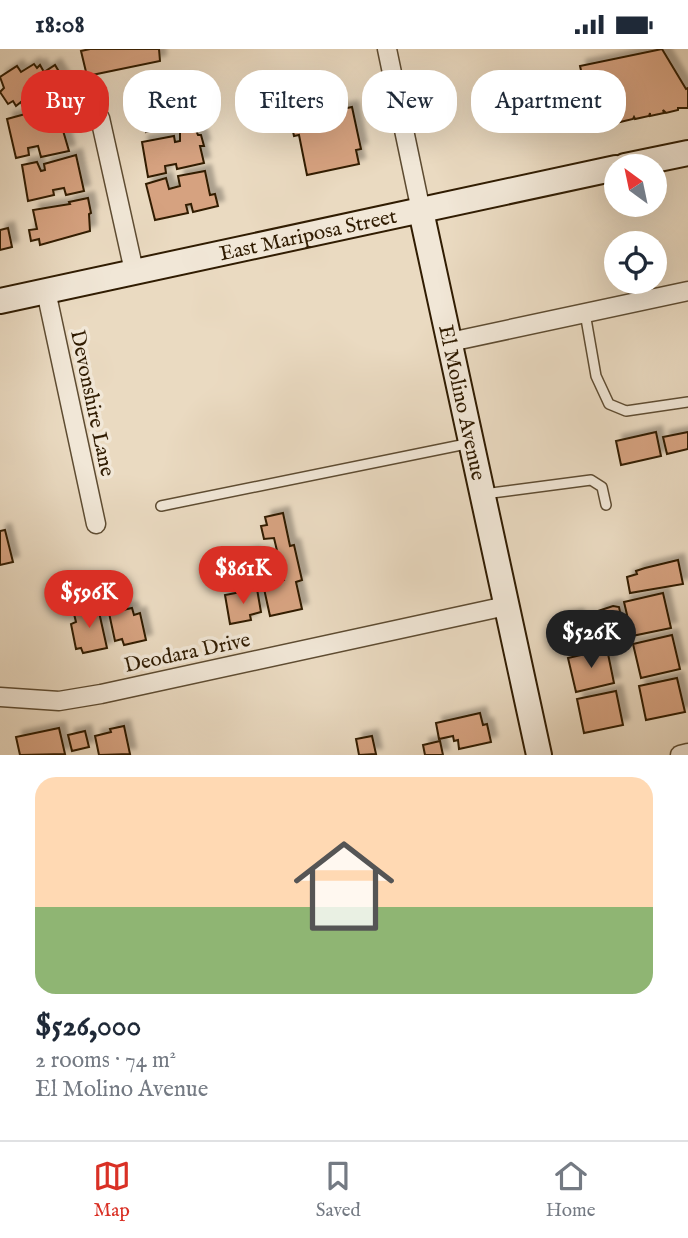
<!DOCTYPE html>
<meta charset="utf-8">
<style>
:root{--surface:#fff;--page:#f2f2f3;--text:#1f2937;--muted:#747a83;--line:#e0e1e3;--accent:#d93025}
body{margin:0;font-family:"IM FELL English",serif;background:var(--page);color:var(--text);height:100vh;display:flex;flex-direction:column;font-size:26px;white-space:nowrap}
*{box-sizing:border-box;margin:0}
p{font-size:23px;color:var(--muted)}
.icon{flex:none;width:38px;height:38px;fill:none;stroke:currentColor;stroke-width:2;stroke-linecap:round;stroke-linejoin:round}
.map{position:relative;height:706px;overflow:hidden}
.side{display:flex;flex-direction:column;background:var(--surface);flex:1}
.side>*{flex:none}
.guide{position:absolute;left:21px;top:21px;width:648px;height:63px;display:flex;gap:14px}
.needle{width:46px;rotate:327deg}
.controls{position:absolute;left:604px;top:105px;display:grid;gap:14px}
.controls a{display:grid;place-items:center;width:63px;height:63px;border-radius:50%;background:var(--surface);box-shadow:0 7px 28px #0002;font-size:35px}
.price{position:absolute;translate:-50% -60px;padding:0 16px;border-radius:24px;background:var(--accent);color:#fff;font-size:23px;line-height:46px;filter:drop-shadow(0 2px 4px #0008)}
.price::after{content:'';position:absolute;left:50%;top:42px;width:21px;height:16px;margin-left:-10px;background:inherit;clip-path:polygon(0 0,100% 0,50% 100%)}
.price.active{background:#222;color:#fff}
ul{padding:0;list-style:none}
li{display:grid;align-content:center;gap:14px;height:371px;padding:0 35px}
li span{display:grid;place-items:center;height:217px;border-radius:21px;color:#555}
li>.icon{margin-inline-start:auto}
span .icon{width:126px;height:126px;fill:#fffc;stroke-width:1}
li b{font-size:30px}
.chip{padding:0 24px;border-radius:28px;background:var(--surface);box-shadow:0 7px 28px #0002;font-size:24px;line-height:63px}
.chip.active{background:var(--accent);color:#fff}
.status{display:flex;justify-content:space-between;align-items:center;height:49px;padding:0 35px;background:var(--surface);direction:ltr}
.status svg{height:19px;fill:currentColor}
.menu{display:flex;justify-content:space-around;align-items:center;height:98px;border-top:2px solid var(--line);background:var(--surface);font-size:19px;color:var(--muted)}
.menu a{display:grid;justify-items:center;gap:4px}
.menu .active{color:var(--accent)}
.map>svg:first-child{display:block}
.building{fill:#d6a280;stroke:#301c02;stroke-width:2;filter:url(#shadow)}
.lines{fill:none;stroke-linecap:round;stroke-linejoin:round}
.lane-casing{stroke:#5e4c32;stroke-width:12}
.street-casing{stroke:#5e4c32;stroke-width:21}
.secondary-casing{stroke:#301c02;stroke-width:28}
.lane{stroke:#f1e7d7;stroke-width:9}
.street{stroke:#f1e7d7;stroke-width:18}
.secondary{stroke:#f1e7d7;stroke-width:24}
.labels{text-anchor:middle;stroke-width:7;stroke-linejoin:round;paint-order:stroke}
.street-label{font-size:21px;fill:#301c02;stroke:#f1e7d7}
</style>
<div class="status"><b>18:08</b><svg viewBox="0 0 49 12"><path d="M0 12V9h3v3zM5 12V6h3v6zM10 12V3h3v9zM15 12V0h3v12zM26 1h20v11H26zM47 4h2v5h-2z"/></svg></div>
<div class="map">
<svg width="688" height="706" viewBox="0 0 688 706">
<defs>
<filter id="shadow"><feDropShadow dx="6" dy="-6" stdDeviation="2" flood-color="#0004"/></filter>
</defs>
<rect width="100%" height="100%" fill="#eadac1"/>
<filter id="stains"><feTurbulence type="fractalNoise" baseFrequency=".00286" numOctaves="4"/><feColorMatrix values="0 0 0 0 .2 0 0 0 0 .09 0 0 0 0 .02 0 0 0 .5 -.17"/></filter>
<radialGradient id="worn" r=".72"><stop offset=".6" stop-color="#630" stop-opacity="0"/><stop offset="1" stop-color="#630" stop-opacity=".3"/></radialGradient>
<g class="building">
<path d="M90,0H159L160,12L87,27L81,2Z"/>
<path d="M662,0L686,40L688,39V59H678V61L666,64L663,61L664,64L650,67V64L649,67L635,70L634,68L633,70L620,73L619,71H617V74L607,76L606,73L605,76L594,79L580,17Z"/>
<path d="M34,15L37,19L40,16L44,23L55,16L70,41L55,51L51,45L36,54L32,49L22,56L21,53L16,57L13,52L8,55L0,43L4,39L0,28L17,17L21,23Z"/>
<path d="M190,31L197,67L184,70L185,75L146,83L140,45L159,40L161,48L169,46L167,41L176,39L175,34Z"/>
<path d="M352,58L361,100L356,101L359,115L307,126L299,86L294,87L292,78L297,77L295,70Z"/>
<path d="M29,64L31,72L54,65L59,68L69,102L41,108L38,97L28,99L29,106L16,109L7,70Z"/>
<path d="M195,79L198,86H201L204,97H200L204,114L177,120L176,115L165,117L166,124L148,128L142,93L174,87L175,93L180,92V82Z"/>
<path d="M76,106L84,142L66,146L64,139L53,141L54,146L28,152L22,116L37,113L41,122L45,121L44,115Z"/>
<path d="M205,122L210,146L215,145L218,157L193,163L191,155L186,156L188,164L155,171L146,135L166,129L169,140L180,137L178,127Z"/>
<path d="M88,149L91,164L89,165L90,182L40,196L39,190L31,192L29,181L37,180L33,161L70,155L69,153Z"/>
<path d="M8,179L12,198L0,201V181Z"/>
<path d="M656,383L661,407L621,416L616,392Z"/>
<path d="M688,383V400L667,405L663,388Z"/>
<path d="M283,464L290,497L294,496L302,531L296,533L302,560L270,567L261,526L279,522L281,532L284,531L274,489L264,490L261,477L267,476L265,468Z"/>
<path d="M5,481L13,513L0,516V482Z"/>
<path d="M254,504L258,521L242,524L238,508Z"/>
<path d="M678,511L683,535L630,544L627,528L637,525L636,522L645,519Z"/>
<path d="M257,540L261,563L250,566L251,571L230,575L225,546Z"/>
<path d="M663,544L671,579L632,587L624,553Z"/>
<path d="M97,554L107,599L83,604L81,599L76,600L71,575L76,573L74,565L86,562L85,557Z"/>
<path d="M613,557L619,558L625,587L603,592L604,594L561,601L555,571L577,566L582,579L599,576L598,562Z"/>
<path d="M132,559L134,566L140,564L146,591L124,596L122,590L115,592L109,564Z"/>
<path d="M672,586L680,620L641,629L633,595Z"/>
<path d="M607,600L614,634L576,643L568,609Z"/>
<path d="M677,629L685,663L646,671L639,637Z"/>
<path d="M616,642L623,676L584,684L577,650Z"/>
<path d="M480,664L483,676L487,675L491,693L459,700L458,691L454,692L453,687L439,690L436,674Z"/>
<path d="M124,677L130,705L99,706L95,687L111,683L110,680Z"/>
<path d="M59,679L65,705L20,706L16,688Z"/>
<path d="M85,682L89,698L72,702L68,686Z"/>
<path d="M372,687L376,705L359,706L356,690Z"/>
<path d="M440,692L443,706H425L423,696Z"/>
</g>
<g class="lines">
<g class="lane-casing">
<g id="lane">
<path d="M585,264L596,327L609,355L626,362L688,353"/>
<path d="M484,445L591,431L602,438L606,456"/>
<path d="M161,457L471,394"/>
</g>
</g>
<g class="street-casing">
<g id="street">
<path d="M387,0L421,162"/>
<path d="M100,69L134,222"/>
<path d="M46,242L96,475"/>
<path d="M450,293L688,242"/>
<path d="M0,648L59,652L101,645L506,557"/>
<path d="M680,706L688,704"/>
</g>
</g>
<g class="secondary-casing">
<g id="secondary">
<path d="M625,117L688,104"/>
<path id="s1" d="M421,162L539,706"/>
<path id="s2" d="M0,252L616,119"/>
</g>
</g>
<use href="#lane" class="lane"/>
<use href="#street" class="street"/>
<use href="#secondary" class="secondary"/>
</g>
<g class="labels">
<g class="street-label">
<text dy="7" stroke="none"><textPath href="#s2" startOffset="315">East Mariposa Street</textPath></text>
<text dy="7" stroke="none"><textPath href="#s1" startOffset="196">El Molino Avenue</textPath></text>
<text transform="translate(93 354) rotate(78)" y="7">Devonshire Lane</text>
<text transform="translate(187 603) rotate(-12)" y="7">Deodara Drive</text>
</g>
</g>
<rect width="100%" height="100%" filter="url(#stains)"/>
<rect width="100%" height="100%" fill="url(#worn)"/>
</svg>
<div class="controls">
<a><svg class="needle" viewBox="-14 -14 28 28"><path d="M0-13l5 13h-10z" fill="#e53935"/><path d="M0 13l5-13h-10z" fill="#747a83"/></svg></a>
<a><svg class="icon" aria-label="locate" viewBox="0 0 24 24"><circle cx="12" cy="12" r="6"/><path d="M12 2v4M12 18v4M2 12h4M18 12h4"/></svg></a>
</div>
<b class="price" style="left:243px;top:557px">$861K</b>
<b class="price" style="left:89px;top:581px">$596K</b>
<b class="price active" style="left:591px;top:621px">$526K</b>
<div class="guide">
<a class="chip active">Buy</a>
<a class="chip">Rent</a>
<a class="chip">Filters</a>
<a class="chip">New</a>
<a class="chip">Apartment</a>
</div>
</div>
<section class="side">
<ul>
<li><span style="background:linear-gradient(#ffd9b3 60%,#8fb573 0)"><svg class="icon" aria-label="home" viewBox="0 0 24 24"><path d="M3 11l9-7 9 7M6 9v11h12V9"/></svg></span><div><b>$526,000</b><p>2 rooms · 74 m²</p><p>El Molino Avenue</p></div></li>
</ul>
</section>
<nav class="menu">
<a class="active"><svg class="icon" aria-label="map" viewBox="0 0 24 24"><path d="M3 6l6-2 6 2 6-2v14l-6 2-6-2-6 2zM9 4v14M15 6v14"/></svg>Map</a>
<a><svg class="icon" aria-label="saved" viewBox="0 0 24 24"><path d="M7 4h10v16l-5-4-5 4z"/></svg>Saved</a>
<a><svg class="icon" aria-label="home" viewBox="0 0 24 24"><path d="M3 11l9-7 9 7M6 9v11h12V9"/></svg>Home</a>
</nav>
